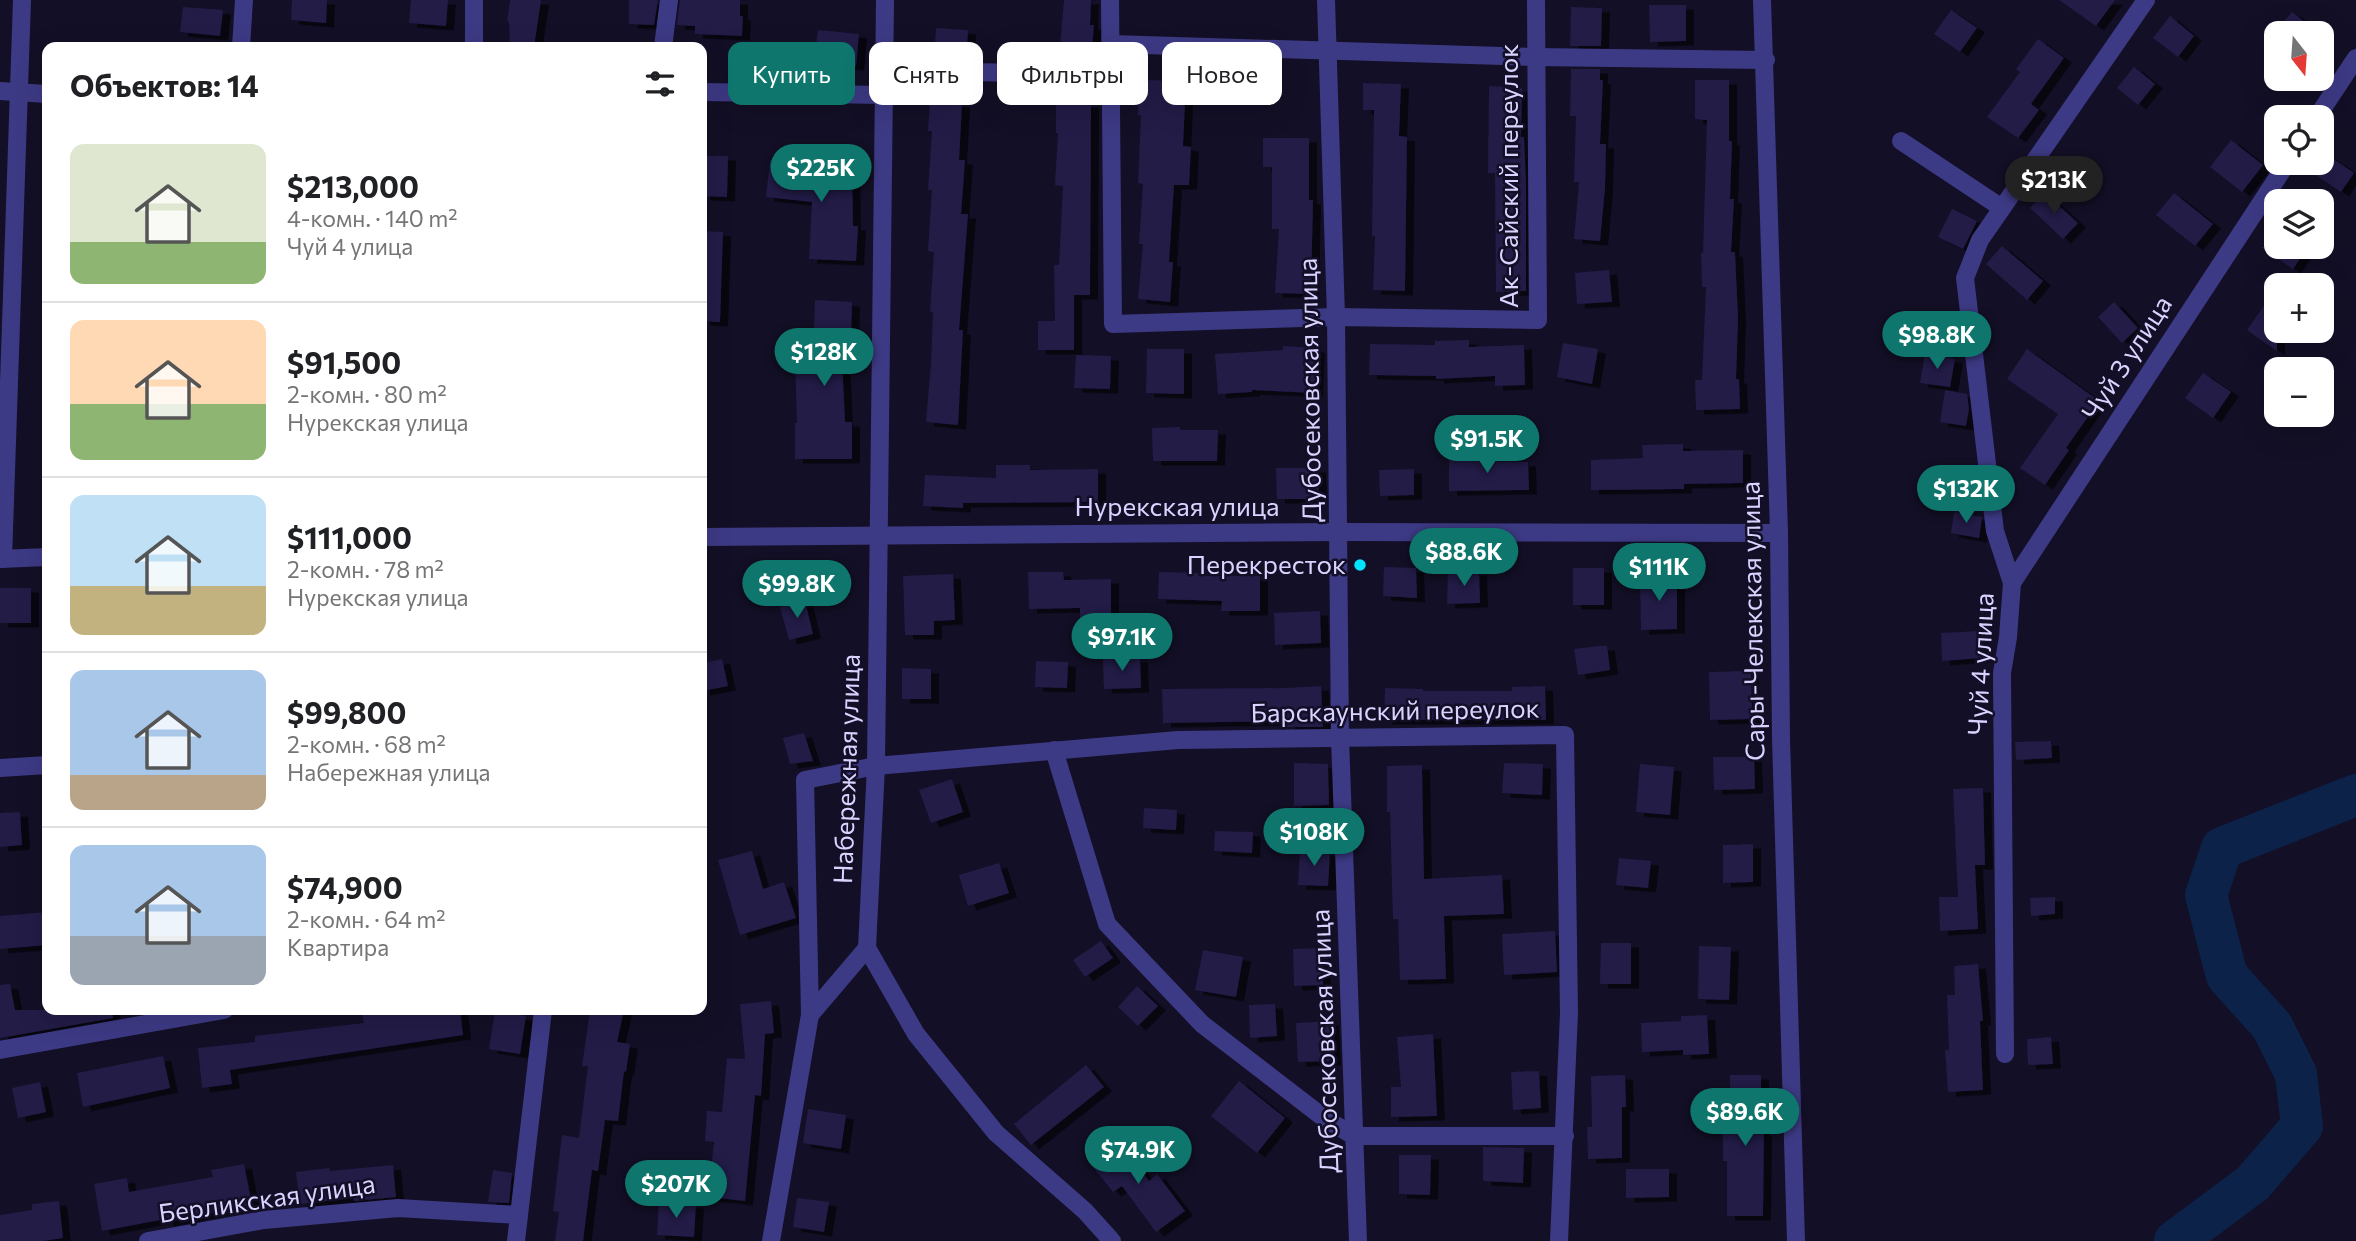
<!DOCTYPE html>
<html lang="ru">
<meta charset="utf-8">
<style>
:root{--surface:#fff;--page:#f6f6f6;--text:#202124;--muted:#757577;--line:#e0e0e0;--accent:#0f766e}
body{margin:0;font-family:Commissioner,sans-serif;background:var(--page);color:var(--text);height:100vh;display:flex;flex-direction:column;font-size:26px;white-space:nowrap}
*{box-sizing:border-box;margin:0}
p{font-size:23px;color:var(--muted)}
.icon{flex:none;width:38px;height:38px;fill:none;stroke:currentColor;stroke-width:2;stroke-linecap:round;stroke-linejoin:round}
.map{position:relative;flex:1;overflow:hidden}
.panel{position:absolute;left:42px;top:42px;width:665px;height:973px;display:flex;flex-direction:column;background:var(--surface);border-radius:14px;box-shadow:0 7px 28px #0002}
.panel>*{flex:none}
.top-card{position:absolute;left:728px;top:42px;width:665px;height:63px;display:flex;gap:14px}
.needle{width:46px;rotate:163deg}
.fabs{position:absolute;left:2264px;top:21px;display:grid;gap:14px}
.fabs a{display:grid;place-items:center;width:70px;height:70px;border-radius:14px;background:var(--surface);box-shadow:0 7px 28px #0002;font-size:35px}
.price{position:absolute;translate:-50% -60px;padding:0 16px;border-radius:24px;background:var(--accent);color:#fff;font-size:23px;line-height:46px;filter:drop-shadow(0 2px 4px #0008)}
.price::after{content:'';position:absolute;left:50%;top:42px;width:21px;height:16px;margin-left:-10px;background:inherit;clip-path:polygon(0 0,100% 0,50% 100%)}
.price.on{background:#222;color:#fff}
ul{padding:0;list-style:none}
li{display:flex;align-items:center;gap:21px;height:175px;padding:0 28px}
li+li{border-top:2px solid var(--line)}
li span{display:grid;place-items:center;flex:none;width:196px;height:140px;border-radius:14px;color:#555}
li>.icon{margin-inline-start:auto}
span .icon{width:84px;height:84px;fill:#fffc;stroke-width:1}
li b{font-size:30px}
h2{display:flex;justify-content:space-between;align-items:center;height:84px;padding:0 28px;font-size:30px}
.tag{padding:0 24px;border-radius:14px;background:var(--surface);box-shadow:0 7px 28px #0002;font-size:24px;line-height:63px}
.tag.on{background:var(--accent);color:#fff}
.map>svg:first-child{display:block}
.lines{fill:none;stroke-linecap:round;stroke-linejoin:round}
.river{stroke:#0c2248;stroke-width:42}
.building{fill:#241b47;filter:url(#shadow)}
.minor{stroke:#3d3a85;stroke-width:18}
.poi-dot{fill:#00e5ff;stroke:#130f26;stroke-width:2.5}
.labels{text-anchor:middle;stroke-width:5;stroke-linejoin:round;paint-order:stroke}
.street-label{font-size:26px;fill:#d9d4ff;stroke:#130f26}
.poi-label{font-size:26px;fill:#d9d4ff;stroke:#130f26;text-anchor:end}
</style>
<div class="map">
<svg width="2356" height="1241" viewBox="0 0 2356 1241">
<defs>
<filter id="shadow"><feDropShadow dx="8" dy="4.5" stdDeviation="0" flood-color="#0009"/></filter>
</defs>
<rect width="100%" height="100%" fill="#130f26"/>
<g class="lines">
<path class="river" d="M2175,1241L2253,1183L2302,1126L2296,1074L2272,1026L2227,976L2206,895L2222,848L2356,795"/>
</g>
<g class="building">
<path d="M292,0H327L326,23L291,20Z"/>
<path d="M411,0H448L446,26L409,23Z"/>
<path d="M510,0H541L534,47H510L509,22L507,21Z"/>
<path d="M629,0H658L654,25L629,24Z"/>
<path d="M680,0H740V16H743L742,36L695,34V26L677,25Z"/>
<path d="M1064,0H1091L1090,25H1094L1091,60L1059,58Z"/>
<path d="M2059,0H2115L2096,26Z"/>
<path d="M1649,5H1686V41L1650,42Z"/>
<path d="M183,7L223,10L220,36L180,32Z"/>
<path d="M1571,7L1602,8L1601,46H1570Z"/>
<path d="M1951,10L1977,28L1960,52L1934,34Z"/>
<path d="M2292,12L2319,33H2274Z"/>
<path d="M2170,16L2194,36L2178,57L2153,38Z"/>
<path d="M936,28L968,30L966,61L934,59Z"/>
<path d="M818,30L859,34L856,66L814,62Z"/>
<path d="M2038,39L2064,58L2031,104L2039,110L2018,138L1987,117L2020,72L2016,69Z"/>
<path d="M2134,67L2155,84L2138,105L2117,88Z"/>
<path d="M1571,69H1600V80H1603L1600,144H1606L1605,188L1600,241L1574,239L1579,182H1574L1576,116H1570Z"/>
<path d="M1139,80L1186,81L1183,146L1191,147L1189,185H1174L1169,262H1173L1170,302L1138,299L1143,244H1139L1143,184L1138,183L1141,115H1138Z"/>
<path d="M1695,80H1729V141H1732L1730,199H1734L1731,252H1735L1738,318L1736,379H1739L1740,409L1696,410L1695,380H1702L1706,287H1702L1701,253H1703L1707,120L1695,119Z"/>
<path d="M1363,83L1401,84L1399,136L1407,137L1405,291L1373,290L1375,236H1372L1374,110H1363Z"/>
<path d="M1489,86L1522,88L1521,137H1524L1526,184V291L1496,292L1495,173H1488Z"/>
<path d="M930,100L962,103L959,160H965L961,214H968L959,330H963L958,425L926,422L931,363L933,312H930L934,252L928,251L932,190H928L932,131H928Z"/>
<path d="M1056,103H1091L1090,295H1074V350H1038V321H1055L1054,265H1059L1063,186L1055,185L1058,133H1056Z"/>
<path d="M1263,138H1309V200H1313L1311,294L1275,293L1279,229H1272V167H1263Z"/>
<path d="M2231,140L2263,165L2242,192L2210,167Z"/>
<path d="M2322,151L2354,173L2341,192L2298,163H2322Z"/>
<path d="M702,156H728L727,197L702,196Z"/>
<path d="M770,160L800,163L852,162L853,226H858L856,261L809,259L812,202L766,197Z"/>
<path d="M2044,192L2078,223L2063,239L2030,208Z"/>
<path d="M2174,193L2213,224L2195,246L2156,215Z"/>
<path d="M1952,209L1977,221L1963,249L1938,237Z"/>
<path d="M702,231L723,232L720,322L702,321Z"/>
<path d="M2002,246L2043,281L2027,300L1986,264Z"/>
<path d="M2261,247H2308L2293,269Z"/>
<path d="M1609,270L1612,302L1577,304L1575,273Z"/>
<path d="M2277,287V351L2247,330Z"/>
<path d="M815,300L852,302L851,336H841L845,422H852V459H795V423H797L795,360L813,359Z"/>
<path d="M2114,302L2138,328L2122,343L2098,317Z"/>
<path d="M1469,340V347L1524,345L1525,385L1495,386V376L1436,379V376L1369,375L1370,344L1435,345V341Z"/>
<path d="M1563,343L1598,349L1592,384L1557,377Z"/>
<path d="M1283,346L1317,348L1315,393L1252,390V392L1218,394L1215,354L1283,350Z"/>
<path d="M1147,349H1184V394L1146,393Z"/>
<path d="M2027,349L2099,401L2066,448L2069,450L2045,485L2020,468L2058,414L2007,379Z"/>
<path d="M1925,354L1955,359L1950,387L1920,383Z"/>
<path d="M1076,355L1111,356L1110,389L1074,388Z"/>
<path d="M2203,373L2231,392L2213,418L2185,398Z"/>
<path d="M1945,390L1967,394L1969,409L1966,426L1940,422Z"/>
<path d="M1180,427V430H1218L1217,461H1153L1152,428Z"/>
<path d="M1683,444V451L1743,450V483L1684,484V489L1591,490V460L1643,458L1642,445Z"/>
<path d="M1449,458H1477V461L1528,462L1529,490L1449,491Z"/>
<path d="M996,465H1030V470L1098,469V502L963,503V508L923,506L925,475L996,478Z"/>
<path d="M1276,468H1318L1319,499H1277Z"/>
<path d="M1414,469V495L1380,496L1379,470Z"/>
<path d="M1954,512L1982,517L1979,538L1951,533Z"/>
<path d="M1384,567L1416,568L1417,598L1383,596Z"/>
<rect x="1573" y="568" width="31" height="37"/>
<path d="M1479,571L1480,603L1447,604L1448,572Z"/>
<path d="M1028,572H1063L1064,580L1111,579V621H1080V608L1029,609Z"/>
<path d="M1159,572L1198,573V576H1260V611H1221L1222,601L1158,599Z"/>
<path d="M953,574L955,620L934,621V635H905L903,576Z"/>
<path d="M1677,576V629L1641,630L1640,577Z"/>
<rect x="0" y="588" width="31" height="35"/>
<path d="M805,601L813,634L789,640L780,607Z"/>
<path d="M1320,611L1321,643L1275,645L1274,613Z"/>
<path d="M1980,631L1982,658L1942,661L1941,633Z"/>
<path d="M1599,646H1607L1610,670L1578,675L1574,649Z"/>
<path d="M1140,658L1141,688L1104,689L1103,659Z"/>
<path d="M722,659L728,686L702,691V663Z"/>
<path d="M1036,661L1068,662L1067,688L1035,687Z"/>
<path d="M902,668L931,669V699H902Z"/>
<path d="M1751,671L1752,719L1710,720L1709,672Z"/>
<path d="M1321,686L1323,727H1287V721L1163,723L1162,689L1285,688Z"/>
<path d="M1545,686L1546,720H1384L1385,688L1423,689V691H1512V687Z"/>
<path d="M804,733L813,761L790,764L783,738Z"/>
<path d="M2051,741L2052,758L2016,760L2015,742Z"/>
<path d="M1713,757H1754L1755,789L1714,790Z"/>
<path d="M1294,763L1328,764L1329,805L1294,806Z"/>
<path d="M1504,763L1543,764L1542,795L1502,793Z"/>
<path d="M1640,764L1674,767L1670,815L1636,812Z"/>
<path d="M1422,765L1424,879L1502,875L1504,914L1444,916L1446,979L1400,980L1398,919H1393L1390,812H1387V766Z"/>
<path d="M952,779L963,812L931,823L919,790Z"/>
<path d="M1983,788L1985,865H1975L1978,929L1940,931L1939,897H1958L1953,789Z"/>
<path d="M1144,808L1177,810L1176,830L1143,828Z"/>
<path d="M20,812L22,845L0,847V813Z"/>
<path d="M1215,831L1253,832L1252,853L1214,851Z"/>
<path d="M1753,844V882L1723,883V845Z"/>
<path d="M1300,850L1330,852L1328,886L1298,885Z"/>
<path d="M752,851L763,889L784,882L796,918L740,935L718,860Z"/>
<path d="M1619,858L1651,861L1648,888L1616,885Z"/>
<path d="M999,863L1009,893L968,906L959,875Z"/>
<path d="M2055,897V914L2031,916L2030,898Z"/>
<path d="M47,912V945L0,949V916Z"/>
<path d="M1555,931L1557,972L1504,975L1502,934Z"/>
<path d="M1101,941L1113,958L1085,977L1073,960Z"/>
<path d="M1601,943H1631V984H1600Z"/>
<path d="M1699,946L1731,947L1729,1000L1698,999Z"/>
<path d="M1322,948L1323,985L1294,986L1293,949Z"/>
<path d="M1203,950L1243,957L1236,997L1195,990Z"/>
<path d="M1978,964L1983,1021H1980L1983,1090L1948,1092L1945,1050H1949L1947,995H1955L1954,966Z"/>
<path d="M10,984L15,1010H112L113,1018L0,1038V985Z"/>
<path d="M1137,986L1158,1006L1138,1026L1118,1007Z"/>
<path d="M771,1001L774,1033L765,1034L761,1096L755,1095L745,1201L708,1197L714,1142L705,1141L707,1111L722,1112L727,1058L745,1059L740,1004Z"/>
<path d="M1275,1004L1277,1036L1250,1038L1249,1005Z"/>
<path d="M392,1010H460L463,1035L230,1070L232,1084L202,1088L198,1048L255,1042V1036L364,1023L362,1014Z"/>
<path d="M590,1010H624L617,1042L630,1044L626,1072L624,1071L618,1121L605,1120L598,1171L592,1170L583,1241H555L559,1212L553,1211L562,1135L579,1138L588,1066H582Z"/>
<path d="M495,1011L526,1016L520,1054L489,1049Z"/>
<path d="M1707,1015L1709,1054L1683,1055V1050L1642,1052L1641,1023L1681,1021V1016Z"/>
<path d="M1331,1021L1333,1061L1298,1062L1296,1023Z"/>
<path d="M1433,1034L1437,1116L1391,1117V1087H1401L1397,1037Z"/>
<path d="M2051,1037L2053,1064L2028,1065L2027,1039Z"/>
<path d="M163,1056L170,1088L83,1107L77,1073Z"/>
<path d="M1086,1065L1104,1087L1031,1145L1014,1124Z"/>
<path d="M1539,1071L1541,1108L1513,1110L1511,1072Z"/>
<path d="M1625,1075L1626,1107H1622V1158L1588,1159L1587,1127H1592L1591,1076Z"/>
<path d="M1730,1075H1761V1132H1764L1763,1216H1727V1161H1723V1131H1730Z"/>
<path d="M1239,1081L1285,1118L1257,1153L1211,1116Z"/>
<path d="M40,1082L46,1112L18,1118L12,1088Z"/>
<path d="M808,1109L846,1115L841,1149L803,1143Z"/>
<path d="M1118,1140L1149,1181L1157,1174L1185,1211L1156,1232L1122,1186L1113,1192L1089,1162Z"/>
<path d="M1483,1147L1524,1148L1523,1183L1483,1181Z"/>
<path d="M1399,1155H1431L1430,1195L1399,1194Z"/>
<path d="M244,1164L252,1205L166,1222L165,1219L102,1231L94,1184L127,1178L129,1192L213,1177L211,1170Z"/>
<path d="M393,1165L396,1197L354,1201L353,1198L300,1204L296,1172L329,1168L330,1171Z"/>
<path d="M1626,1169H1669V1197L1626,1198Z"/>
<path d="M493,1170L512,1173L509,1203L488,1202Z"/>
<path d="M797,1198L829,1202L824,1232L793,1227Z"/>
<path d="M59,1201L63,1238L43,1241H0V1215L32,1210V1204Z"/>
<path d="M659,1202L696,1204L694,1237L657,1235Z"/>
</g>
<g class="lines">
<g class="minor">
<path d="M474,0V47"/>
<path d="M1110,0L1113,324L1336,317L1538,320L1536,0"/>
<path d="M1326,0L1336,317L1340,738L1358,1241"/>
<path d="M1762,0L1779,533L1781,739L1796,1241"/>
<path d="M1111,44L1536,57L1766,60"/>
<path d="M241,47L244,0"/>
<path d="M663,47L669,0"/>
<path d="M883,71L1111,74"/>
<path d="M0,91L47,94"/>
<path d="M702,92L883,95"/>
<path d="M2317,117L2356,58"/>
<path d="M1901,141L2002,208"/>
<path d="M702,537L1339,532L1779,533"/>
<path d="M0,559L47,557"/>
<path d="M3,559L22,0"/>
<path d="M2012,583L2287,163"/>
<path d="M1054,750L1107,924L1202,1024L1324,1118L1354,1136H1565"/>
<path d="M0,768L47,765"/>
<path d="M867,948L916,1034L996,1133L1085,1211L1112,1241"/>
<path d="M810,1015L867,948L876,766L885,0"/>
<path d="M0,1050L224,1010"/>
<path d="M2005,1054L2002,673L2008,637L2012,583L1995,531L1965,278L1980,240L2146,0"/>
<path d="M148,1241L264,1220L398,1208L519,1215"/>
<path d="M516,1241L543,1010"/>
<path d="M771,1241L810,1015L805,780L876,766L1178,740L1565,735L1569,1013L1559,1241"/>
</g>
</g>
<circle class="poi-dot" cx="1360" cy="565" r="7"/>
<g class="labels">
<g class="street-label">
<text transform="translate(1509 176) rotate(-90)" y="9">Ак-Сайский переулок</text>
<text transform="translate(2127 358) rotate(-57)" y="9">Чуй 3 улица</text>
<text transform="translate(1310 390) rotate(-91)" y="9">Дубосековская улица</text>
<text x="1177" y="516">Нурекская улица</text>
<text transform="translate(1753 621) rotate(-91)" y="9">Сары-Челекская улица</text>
<text transform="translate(1981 664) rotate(-87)" y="9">Чуй 4 улица</text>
<text transform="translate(1395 711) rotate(-1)" y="9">Барскаунский переулок</text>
<text transform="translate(847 769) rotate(-88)" y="9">Набережная улица</text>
<text transform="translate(1325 1041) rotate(-92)" y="9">Дубосековская улица</text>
<text transform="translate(267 1199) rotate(-8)" y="9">Берликская улица</text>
</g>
<g class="poi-label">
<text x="1346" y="574">Перекресток</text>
</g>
</g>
</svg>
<div class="fabs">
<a><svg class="needle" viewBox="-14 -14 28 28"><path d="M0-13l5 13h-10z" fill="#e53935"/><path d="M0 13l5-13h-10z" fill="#757577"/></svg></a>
<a><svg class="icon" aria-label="locate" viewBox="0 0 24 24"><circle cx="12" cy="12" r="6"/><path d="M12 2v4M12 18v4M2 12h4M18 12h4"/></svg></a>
<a><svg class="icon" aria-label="layers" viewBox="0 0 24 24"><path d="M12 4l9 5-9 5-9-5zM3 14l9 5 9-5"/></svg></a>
<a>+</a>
<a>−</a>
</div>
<b class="price" style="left:821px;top:204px">$225K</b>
<b class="price on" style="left:2054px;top:216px">$213K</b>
<b class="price" style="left:1937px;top:371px">$98.8K</b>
<b class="price" style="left:824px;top:388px">$128K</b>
<b class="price" style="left:1487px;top:475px">$91.5K</b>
<b class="price" style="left:1966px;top:525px">$132K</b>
<b class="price" style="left:1464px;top:588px">$88.6K</b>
<b class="price" style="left:1659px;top:603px">$111K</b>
<b class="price" style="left:797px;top:620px">$99.8K</b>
<b class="price" style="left:1122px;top:673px">$97.1K</b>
<b class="price" style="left:1314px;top:868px">$108K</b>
<b class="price" style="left:1745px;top:1148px">$89.6K</b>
<b class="price" style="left:1138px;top:1186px">$74.9K</b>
<b class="price" style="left:676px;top:1220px">$207K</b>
<div class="top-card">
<a class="tag on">Купить</a>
<a class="tag">Снять</a>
<a class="tag">Фильтры</a>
<a class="tag">Новое</a>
</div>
<section class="panel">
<h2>Объектов: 14<svg class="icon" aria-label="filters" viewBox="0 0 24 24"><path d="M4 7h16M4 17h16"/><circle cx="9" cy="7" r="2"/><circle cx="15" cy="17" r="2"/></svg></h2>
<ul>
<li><span style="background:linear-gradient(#dfe7d0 70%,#8fb573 0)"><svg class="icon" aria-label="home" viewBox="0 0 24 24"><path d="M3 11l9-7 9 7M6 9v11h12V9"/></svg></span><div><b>$213,000</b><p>4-комн. · 140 m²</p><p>Чуй 4 улица</p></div></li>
<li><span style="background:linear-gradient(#ffd9b3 60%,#8fb573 0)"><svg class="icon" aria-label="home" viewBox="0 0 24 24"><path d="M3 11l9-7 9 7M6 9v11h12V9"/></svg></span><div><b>$91,500</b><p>2-комн. · 80 m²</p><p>Нурекская улица</p></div></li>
<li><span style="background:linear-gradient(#bfe0f5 65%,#c2b280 0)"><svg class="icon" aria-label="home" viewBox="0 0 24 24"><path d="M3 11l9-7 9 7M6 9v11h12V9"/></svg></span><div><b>$111,000</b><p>2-комн. · 78 m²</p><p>Нурекская улица</p></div></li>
<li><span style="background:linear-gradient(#a9c7e8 75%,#b9a48a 0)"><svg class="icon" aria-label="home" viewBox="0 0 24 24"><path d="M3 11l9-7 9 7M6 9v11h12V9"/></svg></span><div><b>$99,800</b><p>2-комн. · 68 m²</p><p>Набережная улица</p></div></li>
<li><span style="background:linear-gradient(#a9c7e8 65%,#9aa5b1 0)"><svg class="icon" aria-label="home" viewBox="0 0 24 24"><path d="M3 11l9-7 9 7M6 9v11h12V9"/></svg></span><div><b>$74,900</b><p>2-комн. · 64 m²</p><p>Квартира</p></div></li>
</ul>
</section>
</div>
